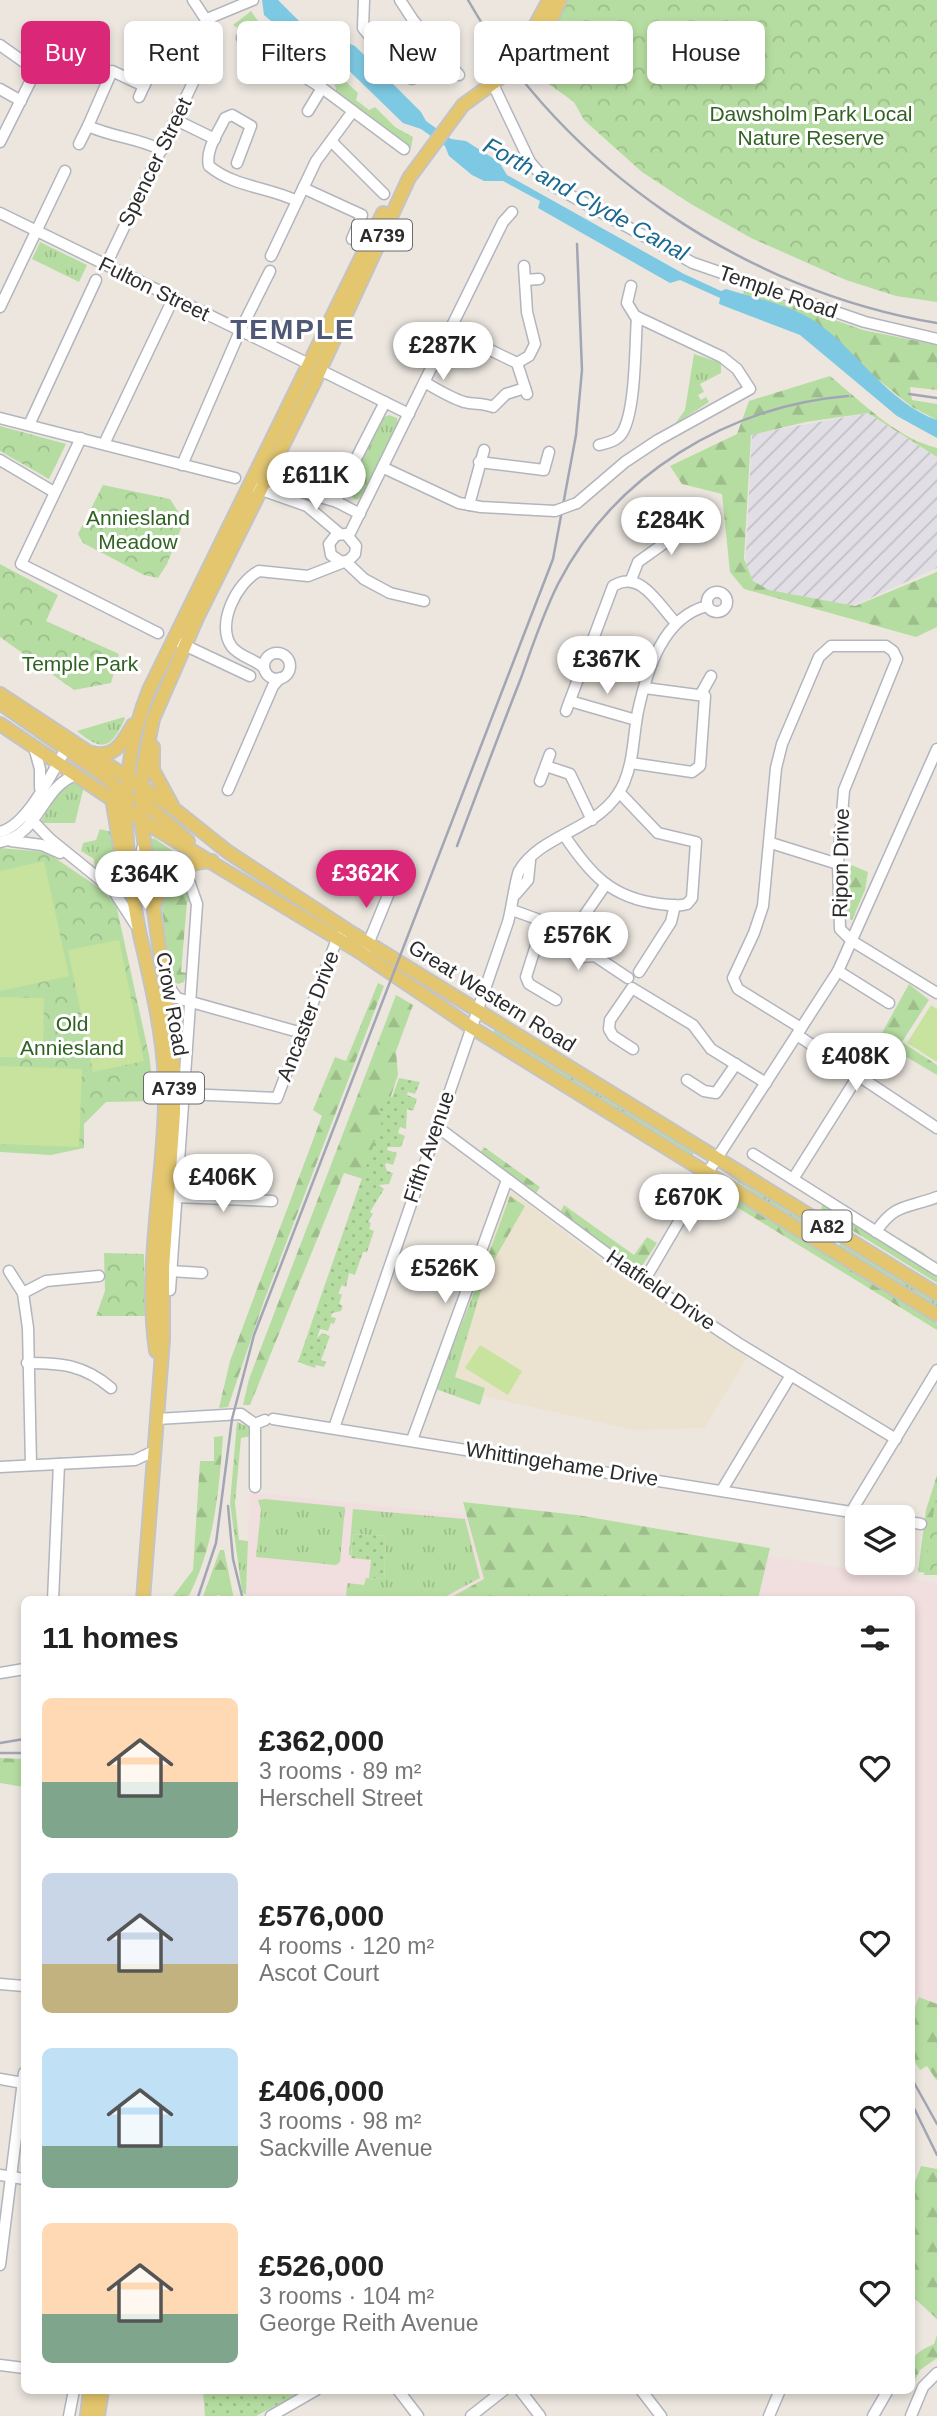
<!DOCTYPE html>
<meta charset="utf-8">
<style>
:root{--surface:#fff;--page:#f2f2f2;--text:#222;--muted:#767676;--accent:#db2777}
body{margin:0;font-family:Helvetica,sans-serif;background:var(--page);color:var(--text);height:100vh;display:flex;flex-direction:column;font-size:26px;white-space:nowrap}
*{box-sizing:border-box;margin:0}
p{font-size:23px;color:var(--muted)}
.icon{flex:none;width:38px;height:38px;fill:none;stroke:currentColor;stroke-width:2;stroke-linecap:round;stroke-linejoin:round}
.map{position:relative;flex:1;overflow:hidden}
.side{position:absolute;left:21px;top:1596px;width:894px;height:798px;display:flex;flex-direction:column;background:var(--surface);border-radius:10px;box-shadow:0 4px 10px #0003}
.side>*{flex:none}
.hud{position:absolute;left:21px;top:21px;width:896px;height:63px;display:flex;gap:14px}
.buttons{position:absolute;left:845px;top:1505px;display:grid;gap:14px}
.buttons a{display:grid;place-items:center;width:70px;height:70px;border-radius:10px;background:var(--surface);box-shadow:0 4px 10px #0003;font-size:35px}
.price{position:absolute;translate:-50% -60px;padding:0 16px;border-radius:24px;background:#fff;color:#222;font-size:23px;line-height:46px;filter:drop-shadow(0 2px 4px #0008)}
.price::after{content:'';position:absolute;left:50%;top:42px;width:21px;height:16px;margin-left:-10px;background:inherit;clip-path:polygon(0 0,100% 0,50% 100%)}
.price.on{background:var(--accent);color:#fff}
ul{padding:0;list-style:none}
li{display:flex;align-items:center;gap:21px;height:175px;padding:0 21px}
li span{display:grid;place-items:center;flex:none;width:196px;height:140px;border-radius:10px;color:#555}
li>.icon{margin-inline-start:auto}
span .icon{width:84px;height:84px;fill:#fffc;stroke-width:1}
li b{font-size:30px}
h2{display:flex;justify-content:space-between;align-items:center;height:84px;padding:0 21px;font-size:30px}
.tag{padding:0 24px;border-radius:10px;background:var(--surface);box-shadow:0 4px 10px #0003;font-size:24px;line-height:63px}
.tag.on{background:var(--accent);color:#fff}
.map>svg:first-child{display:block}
.industrial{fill:url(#industrial-furrows)}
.education{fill:#ece2d0}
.medical{fill:#f1dedf}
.grass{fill:url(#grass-tufts)}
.forest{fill:url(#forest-firs)}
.park{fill:url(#park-crowns)}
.garden{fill:url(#garden-dots)}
.pitch{fill:#c7e39e}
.water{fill:#7dc9e3}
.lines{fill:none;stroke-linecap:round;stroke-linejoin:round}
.minor-casing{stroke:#b3b5be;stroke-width:13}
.major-casing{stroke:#c4c4c4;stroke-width:16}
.minor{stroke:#fff;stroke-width:10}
.major{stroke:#e3c66d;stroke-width:12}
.rail{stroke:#a2a5b4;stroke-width:2.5}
.minor-bridge-casing{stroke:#b3b5be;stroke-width:13;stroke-linecap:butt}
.minor-bridge{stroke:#fff;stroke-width:10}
.labels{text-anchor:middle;stroke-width:6;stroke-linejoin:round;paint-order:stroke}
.shield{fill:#fff;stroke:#6b6b6b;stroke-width:2}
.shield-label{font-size:19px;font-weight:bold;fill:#2c2c2c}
.park-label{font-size:21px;fill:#306222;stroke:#fff}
.street-label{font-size:21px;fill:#2c2c2c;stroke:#fff}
.water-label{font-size:23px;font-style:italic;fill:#1b6990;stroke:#fff}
.district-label{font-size:28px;font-weight:bold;letter-spacing:2px;fill:#505878;stroke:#fff}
</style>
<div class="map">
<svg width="937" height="2416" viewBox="0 0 937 2416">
<defs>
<pattern id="industrial-furrows" width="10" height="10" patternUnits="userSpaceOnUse" patternTransform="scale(1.75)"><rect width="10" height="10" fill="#e1dfe5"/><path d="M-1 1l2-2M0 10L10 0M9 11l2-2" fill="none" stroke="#c1c0c5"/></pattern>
<pattern id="grass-tufts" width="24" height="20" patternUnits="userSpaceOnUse" patternTransform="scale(1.75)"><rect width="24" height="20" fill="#b6dda1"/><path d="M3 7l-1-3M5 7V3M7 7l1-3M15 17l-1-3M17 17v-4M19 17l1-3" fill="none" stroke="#9dbe8b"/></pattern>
<pattern id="forest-firs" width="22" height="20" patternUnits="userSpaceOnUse" patternTransform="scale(1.75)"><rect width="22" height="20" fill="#b6dda1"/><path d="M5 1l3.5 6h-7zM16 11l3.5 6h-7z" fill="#9dbe8b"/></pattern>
<pattern id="park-crowns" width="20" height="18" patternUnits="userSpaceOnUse" patternTransform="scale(1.75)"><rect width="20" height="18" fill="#b6dda1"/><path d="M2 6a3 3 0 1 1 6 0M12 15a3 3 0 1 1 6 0" fill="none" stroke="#9dbe8b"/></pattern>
<pattern id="garden-dots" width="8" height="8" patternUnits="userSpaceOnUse" patternTransform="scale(1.75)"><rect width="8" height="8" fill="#b6dda1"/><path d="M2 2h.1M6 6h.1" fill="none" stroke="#9dbe8b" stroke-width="1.8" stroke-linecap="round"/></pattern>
</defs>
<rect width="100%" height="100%" fill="#ece6df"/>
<path class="industrial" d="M868,413L937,457V568L855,605L825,609L755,586L745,570L752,434Z"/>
<path class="education" d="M513,1192L618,1274L748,1356L704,1428L634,1430L483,1396L480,1405L436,1389L507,1195Z"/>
<path class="medical" d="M257,1493L585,1527L937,1583V2081L927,2066L920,2070L912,2059V1600H247L249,1494Z"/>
<g class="grass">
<path d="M40,242L87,265L79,282L32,259Z"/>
<path d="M694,354L721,363V373L700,384L704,392L698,395L701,400L706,397L709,402L675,424L685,410Z"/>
<path d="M389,415L397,418L398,424L363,497L356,500L346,492L382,418Z"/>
<path d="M124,717L125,719C111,748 103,753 77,731Z"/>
<path d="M77,781L84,786L75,823H40L60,790Z"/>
<path d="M100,829L112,832L120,879L106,877L95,868L94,859L81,851L83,843L96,840Z"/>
<path d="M154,838L180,856L157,876L150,840Z"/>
<path d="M497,1027L696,1149L692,1156L493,1032Z"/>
<path d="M733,1172L833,1235L830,1242L792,1220L730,1176Z"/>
<path d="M841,1242L937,1299V1310L838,1247Z"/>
<path d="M482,1272L486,1274L455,1377L485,1388L480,1405L436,1389Z"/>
<path d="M237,1422L251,1428V1436L241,1438L235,1503L239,1540L248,1541L246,1595L242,1592L230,1503Z"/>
<path d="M265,1499L345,1507L340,1562L336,1565L256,1557L261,1510L258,1500Z"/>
<path d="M353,1509L465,1519L480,1578L441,1599L346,1600L347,1583L364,1585L366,1578L384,1579L386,1536L353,1534L351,1555H349Z"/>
</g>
<g class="forest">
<path d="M251,11L271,40L337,73L358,93L356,100L369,110L375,107L395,127L413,137L411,148L337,93L333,78L298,68L233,25Z"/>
<path d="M745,288L863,330L937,345V390L910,387L912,400L937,404V420L912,407L793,311L743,294Z"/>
<path d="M830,376C862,402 896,438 937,448V457L868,413L806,422L751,435L744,559L753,581L769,590L855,606L937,572V627L916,637L744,589L730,572L722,494L682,484L670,466L737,434L749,401Z"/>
<path d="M842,861L868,872L865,890L852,920L846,917Z"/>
<path d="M173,884L186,887L192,901L187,902L181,972L187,973L184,982L178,984L171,980L161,901Z"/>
<path d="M378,983L384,986L264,1301L228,1407L219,1408L230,1361L322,1116L313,1110L335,1057L346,1061Z"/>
<path d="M909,984L929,1000L902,1042L937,1065V1075L878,1040Z"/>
<path d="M396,995L413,1005L396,1051L398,1075L363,1179L344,1173L250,1405H243L249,1379Z"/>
<path d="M484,1147L540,1187L535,1195L480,1153Z"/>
<path d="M713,1181L937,1324V1330L714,1193L693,1223L688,1220Z"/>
<path d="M510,1196L525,1206L486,1274L482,1272Z"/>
<path d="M564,1205L634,1255L647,1237L657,1243L638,1272L560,1213Z"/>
<path d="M822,1205L844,1208L924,1253L937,1270V1283L821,1211Z"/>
<path d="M223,1436C219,1492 214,1550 187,1599H171L193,1570L200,1461H214V1437Z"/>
<path d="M937,1475V1574L918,1572L926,1510Z"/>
<path d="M463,1502L577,1515L770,1548L758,1599H448L484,1579Z"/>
<path d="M220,1550H224L234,1599L219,1595L202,1599Z"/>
<path d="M0,1758L24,1759V1787L0,1783Z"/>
<path d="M919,1997L937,2004V2081L927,2066L920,2070C906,2051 909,2018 919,1997Z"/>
<path d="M921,2166L937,2169V2319L912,2296V2190Z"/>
<path d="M937,2335V2358L920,2370L912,2386C912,2358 908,2356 934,2344Z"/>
</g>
<g class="park">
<path d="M568,0H937V302L896,296L846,280L751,238L691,204L642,172L584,120L574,102L525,67L548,40Z"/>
<path d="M0,426L66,444L49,479L0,451Z"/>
<path d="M103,485L170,499L184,521L167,564L158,578L144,575L83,543L78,534Z"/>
<path d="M0,564L58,595L46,621L119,654L111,683L74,690L0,637Z"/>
<path d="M0,848L46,852L98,887L116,904L149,1055L155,1101L106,1102L84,1124V1148L51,1155L0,1152Z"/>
<path d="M104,1253L144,1254L145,1316H96L105,1291Z"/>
<path d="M937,1490V1575H924Z"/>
</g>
<g class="garden">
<path d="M399,1078L420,1082L415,1094L408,1092L407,1095L417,1099L413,1111L407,1109L406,1129L400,1127L398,1133L405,1136L401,1147H388L387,1150L397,1153L393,1165L386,1163L385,1165L387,1171L393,1173L389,1184L379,1185L384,1189L370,1212L373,1214L368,1222L371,1223L369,1229L374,1231L367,1252H363L355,1275L349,1273L346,1287L342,1285L338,1293L342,1295L339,1304L343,1306L341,1311L332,1313L331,1317L336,1318L334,1324L331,1323L328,1331L320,1329L317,1338L322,1333L330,1336L321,1360L326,1362L324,1367L316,1365L315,1368L298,1362L384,1115L378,1112L384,1095L392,1097Z"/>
<path d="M353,1534L386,1536L384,1579L369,1578L371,1560L351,1558Z"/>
<path d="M203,2391V2390L303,2391L256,2416H205Z"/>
</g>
<g class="pitch">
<path d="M44,861L69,976L0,991V871Z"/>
<path d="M119,940L144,1061L93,1072L68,950Z"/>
<path d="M0,997L44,998L43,1058L0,1057Z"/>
<path d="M931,1005L937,1009V1062L907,1043Z"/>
<path d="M0,1066L82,1069L79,1147L0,1144Z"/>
<path d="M480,1345L522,1371L508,1395L465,1368Z"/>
</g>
<path class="water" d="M262,0H278L299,21L355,46L421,112L426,121L451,139L466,141L499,162L507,175L684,274L721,291L726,289C755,298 791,305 816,322C858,351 888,403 937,420V438L897,416L800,335L719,304L720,298L680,280L670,283L538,208L540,201L503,181H484L472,175L449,156L445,146L421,129L403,123L338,60L284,32L264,15Z"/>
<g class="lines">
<g class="minor-casing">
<g id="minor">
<path d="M364,0L363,28L401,74L412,79L417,77L442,54"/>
<path d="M400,0L413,20L459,75"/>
<path d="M207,19L253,0"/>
<path d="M242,38L322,88L404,149"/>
<path d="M0,45L31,67L33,76L0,142"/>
<path d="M252,67L263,50"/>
<path d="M150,74L144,86L112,71L88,126C115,138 135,137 162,150"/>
<path d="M490,78L530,162L548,183L693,263L865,322L937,339"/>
<path d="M0,89L21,101"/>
<path d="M139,97L144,86"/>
<path d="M308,111L322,88"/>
<path d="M176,120L215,139"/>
<path d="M331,141L384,194"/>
<path d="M79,144L88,126"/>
<path d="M237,163L251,126L232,115L225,118C218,133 205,150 209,166C234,187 268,187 297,201"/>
<path d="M303,188L362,215L352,239"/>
<path d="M0,213L309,364"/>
<path d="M271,256L316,161L353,111"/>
<path d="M106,265L209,49L210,26L193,0"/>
<path d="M525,280L539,279"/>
<path d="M0,307L65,171"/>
<path d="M449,330L517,363L527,394"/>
<path d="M517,363L529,356L535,344L527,312L524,266"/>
<path d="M320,370L409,414"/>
<path d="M426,383C438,390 451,398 464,402C475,405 481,402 493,407L506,394L525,388"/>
<path d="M0,418L235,478"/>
<path d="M29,425L96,280"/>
<path d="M81,438L21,564L158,633"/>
<path d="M104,444L173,299"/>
<path d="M599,445C607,443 617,441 622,433C636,411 635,344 637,317"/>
<path d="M0,460L54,492"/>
<path d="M479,462L544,470L549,452"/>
<path d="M182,465L240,331L270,271"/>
<path d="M384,468L459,503L481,507L555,511"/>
<path d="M256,488L307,506L340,534"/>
<path d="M303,492L337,502"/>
<path d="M577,503L625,462L658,440L750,389L737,369L722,357L635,316L627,303L631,286"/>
<path d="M469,505L484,450"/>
<path d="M360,514L337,502L338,494L385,402"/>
<path d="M349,535L503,222L512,212"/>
<path d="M345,561L364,579L390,593L424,601"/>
<path d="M631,580L638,562L694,522"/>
<circle cx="717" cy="602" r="10"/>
<path d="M180,643L250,676"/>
<circle cx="277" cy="666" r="13"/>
<path d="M264,668C255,659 240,657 232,647C215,625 237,582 259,571L308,576L349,560L355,554L356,546L346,534L336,535L329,544L331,555L340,561"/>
<path d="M701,694L711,676"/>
<path d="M570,701L636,720"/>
<path d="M566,711L613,586C640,569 658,604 675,622"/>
<path d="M34,747L40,769V788"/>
<path d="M631,763L692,772L700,766L705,696L645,688"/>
<path d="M546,766L570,774L592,820"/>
<path d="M540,781L550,754"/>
<path d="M228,790L273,686L280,678"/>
<path d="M26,814L50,839L113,890L135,924"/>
<path d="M0,832C29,825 53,769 69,744"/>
<path d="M564,835C590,874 611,898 660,904C669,905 678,907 687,904L692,898L696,842L658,833L619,792"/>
<path d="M11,841L42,845L60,853"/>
<path d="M0,842C40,835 41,787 76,775"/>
<path d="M771,843L838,864"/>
<path d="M169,875L189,881L197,904L170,1290"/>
<path d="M105,883C131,890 140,872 142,849"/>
<path d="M516,894L528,880L530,861"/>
<path d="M512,910L537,919L542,926L526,977L529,984L556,1000"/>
<path d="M577,926L606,884"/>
<path d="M542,934L582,957L595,956L628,978"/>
<path d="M366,949L391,888"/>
<path d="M838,971L889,1003"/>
<path d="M639,972L671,922L675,905"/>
<path d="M165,981L177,998L302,1033"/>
<path d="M801,1028L738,989L733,978L754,933L763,906L776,768L782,744L819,657L831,646H886L893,651L897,659L844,790L838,864L840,929L852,941L937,993"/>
<path d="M797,1035L937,1128"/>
<path d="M633,1049L613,1036L609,1029L610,1020L632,988L693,1025L711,1049L766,1083"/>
<path d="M687,1080L704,1091L716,1093L736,1064"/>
<path d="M185,1094L277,1098L337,939L342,935"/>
<path d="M436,1126L644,1281L738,1343L896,1439"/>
<path d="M753,1154L937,1270"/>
<path d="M793,1179L858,1076"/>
<path d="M176,1197L272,1201"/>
<path d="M876,1232C894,1203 909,1208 937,1197"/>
<path d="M9,1271L23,1293L28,1328L31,1465"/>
<path d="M170,1271L202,1273"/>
<path d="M644,1281L708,1172L838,971L937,749"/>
<path d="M23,1293L46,1281L99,1276"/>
<path d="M27,1363C62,1363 84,1365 111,1388"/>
<path d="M157,1419L241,1414L255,1424L265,1420"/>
<path d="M273,1419L882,1517"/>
<path d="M334,1428L508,922C511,912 516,876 519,871C543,831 603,831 624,783C634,759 633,736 638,711C647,670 663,617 707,606"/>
<path d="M412,1440L507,1180"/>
<path d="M0,1467L135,1460L154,1451"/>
<path d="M255,1487V1424"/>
<path d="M722,1490L791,1375"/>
<path d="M851,1512L937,1370"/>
<path d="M903,1521L921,1524"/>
<path d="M53,1600L59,1464"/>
<path d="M0,1673L24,1669"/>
<path d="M0,1984L24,1986"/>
<path d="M0,2079L23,2083"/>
<path d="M0,2175L24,2179"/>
<path d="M0,2265L24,2073"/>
<path d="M0,2365L24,2368"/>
<path d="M398,2390L418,2416"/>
<path d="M520,2390L540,2416"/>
<path d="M641,2390L661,2416"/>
<path d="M69,2416L74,2390"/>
<path d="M271,2416L316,2390"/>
<path d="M471,2416L504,2390"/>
<path d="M769,2416L780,2390"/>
<path d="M873,2416L888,2390"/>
<path d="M911,2416L923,2387L937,2373"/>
</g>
</g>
<g class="major-casing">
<g id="major">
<path d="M509,61L529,37L549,0"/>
<path d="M0,694L169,805L228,852L347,930L937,1294"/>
<path d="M0,703L105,776L128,800"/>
<path d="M0,724L156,829L363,954L471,1027L937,1315"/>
<path d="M153,747V770L172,805"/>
<path d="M92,753C115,759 123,742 133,725"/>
<path d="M112,798L121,852"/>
<path d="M139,798L188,841"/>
<path d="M156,901C163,871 184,863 212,861"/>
<path d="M156,1351C143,1262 167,1170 165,1081C163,1031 151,983 140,935C123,853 117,769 149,690L383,213"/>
<path d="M143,1600L163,1340V1268L174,1113V1071L164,981L141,819L143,769L153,719L197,618L315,381L409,178L463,105L510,71L531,49L549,25L560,0"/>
<path d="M87,2416L90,2390"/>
<path d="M98,2416L102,2390"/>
</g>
</g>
<use href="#minor" class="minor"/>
<use href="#major" class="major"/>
<g class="rail">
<path d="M468,0C564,169 746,291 937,323"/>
<path d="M909,394L937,398"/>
<path d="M457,846C478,790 499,734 521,678C532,647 543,614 558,584C614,475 728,406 848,396"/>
<path d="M228,1506L233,1559L243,1600"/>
<path d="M197,1600L216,1543L232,1419L254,1335L553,559L576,435L582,370L577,244"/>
<path d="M0,1743L24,1739"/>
<path d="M0,1753H24"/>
<path d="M912,2079L937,2124"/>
<path d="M912,2104L937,2155"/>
</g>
<g class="minor-bridge-casing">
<path id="minor-bridge" d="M555,511L577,503"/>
</g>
<use href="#minor-bridge" class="minor-bridge"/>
</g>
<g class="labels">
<g class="shield">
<rect x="352" y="219.5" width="60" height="31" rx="5"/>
<rect x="144" y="1072.5" width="60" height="31" rx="5"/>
<rect x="802.5" y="1210.5" width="49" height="31" rx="5"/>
</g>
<g class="shield-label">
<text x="382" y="242">A739</text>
<text x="174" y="1095">A739</text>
<text x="827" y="1233">A82</text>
</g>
<g class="park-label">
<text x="811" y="121">Dawsholm Park Local<tspan x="811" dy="24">Nature Reserve</tspan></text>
<text x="138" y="525">Anniesland<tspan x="138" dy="24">Meadow</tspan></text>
<text x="80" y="671">Temple Park</text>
<text x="72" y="1031">Old<tspan x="72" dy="24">Anniesland</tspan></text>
</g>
<g class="street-label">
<text transform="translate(155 162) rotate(-64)" y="7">Spencer Street</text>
<text transform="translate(154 289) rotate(26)" y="7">Fulton Street</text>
<text transform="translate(778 292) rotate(19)" y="7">Temple Road</text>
<text transform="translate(841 863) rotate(-89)" y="7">Ripon Drive</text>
<text transform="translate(492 996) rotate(32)" y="7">Great Western Road</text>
<text transform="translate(172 1004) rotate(80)" y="7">Crow Road</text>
<text transform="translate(308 1016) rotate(-69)" y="7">Ancaster Drive</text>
<text transform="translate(429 1147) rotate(-71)" y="7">Fifth Avenue</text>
<text transform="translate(661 1290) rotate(34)" y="7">Hatfield Drive</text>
<text transform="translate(562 1464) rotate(9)" y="7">Whittingehame Drive</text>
</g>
<g class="water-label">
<text transform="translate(586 199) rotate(29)" y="8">Forth and Clyde Canal</text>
</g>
<g class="district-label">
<text x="293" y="339">TEMPLE</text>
</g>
</g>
</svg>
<div class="buttons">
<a><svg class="icon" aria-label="layers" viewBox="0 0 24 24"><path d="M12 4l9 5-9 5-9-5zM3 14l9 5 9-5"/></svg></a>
</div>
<b class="price" style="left:443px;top:382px">£287K</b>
<b class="price" style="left:316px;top:512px">£611K</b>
<b class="price" style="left:671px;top:557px">£284K</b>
<b class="price" style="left:607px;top:696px">£367K</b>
<b class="price on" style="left:366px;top:910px">£362K</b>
<b class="price" style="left:145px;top:911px">£364K</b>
<b class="price" style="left:578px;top:972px">£576K</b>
<b class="price" style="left:856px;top:1093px">£408K</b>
<b class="price" style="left:223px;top:1214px">£406K</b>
<b class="price" style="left:689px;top:1234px">£670K</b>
<b class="price" style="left:445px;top:1305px">£526K</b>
<div class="hud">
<a class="tag on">Buy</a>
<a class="tag">Rent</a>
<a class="tag">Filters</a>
<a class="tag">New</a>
<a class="tag">Apartment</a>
<a class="tag">House</a>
</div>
<section class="side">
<h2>11 homes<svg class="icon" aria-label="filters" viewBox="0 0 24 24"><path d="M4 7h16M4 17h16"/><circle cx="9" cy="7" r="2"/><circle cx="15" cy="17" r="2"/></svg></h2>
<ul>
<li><span style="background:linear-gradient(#ffd9b3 60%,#7fa58c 0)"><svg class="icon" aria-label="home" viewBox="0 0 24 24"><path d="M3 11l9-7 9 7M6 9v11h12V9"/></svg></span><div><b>£362,000</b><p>3 rooms · 89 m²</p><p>Herschell Street</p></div><svg class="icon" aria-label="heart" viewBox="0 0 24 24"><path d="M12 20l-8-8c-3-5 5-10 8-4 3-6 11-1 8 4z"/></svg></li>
<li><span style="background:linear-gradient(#c9d6e8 65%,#c2b280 0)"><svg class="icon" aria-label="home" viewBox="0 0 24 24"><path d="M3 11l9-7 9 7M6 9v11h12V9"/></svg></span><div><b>£576,000</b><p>4 rooms · 120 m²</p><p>Ascot Court</p></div><svg class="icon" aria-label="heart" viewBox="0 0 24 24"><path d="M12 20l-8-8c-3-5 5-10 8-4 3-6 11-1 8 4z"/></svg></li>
<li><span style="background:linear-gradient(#bfe0f5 70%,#7fa58c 0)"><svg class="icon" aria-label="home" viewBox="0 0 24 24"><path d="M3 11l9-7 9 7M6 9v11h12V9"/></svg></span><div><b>£406,000</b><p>3 rooms · 98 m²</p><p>Sackville Avenue</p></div><svg class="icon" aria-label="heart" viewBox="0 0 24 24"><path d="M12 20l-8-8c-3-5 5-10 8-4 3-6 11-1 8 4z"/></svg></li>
<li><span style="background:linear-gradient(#ffd9b3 65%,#7fa58c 0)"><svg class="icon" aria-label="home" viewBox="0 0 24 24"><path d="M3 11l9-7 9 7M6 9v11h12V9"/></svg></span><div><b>£526,000</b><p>3 rooms · 104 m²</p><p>George Reith Avenue</p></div><svg class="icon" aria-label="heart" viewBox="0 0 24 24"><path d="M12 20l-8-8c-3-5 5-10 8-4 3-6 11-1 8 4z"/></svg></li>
</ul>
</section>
</div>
